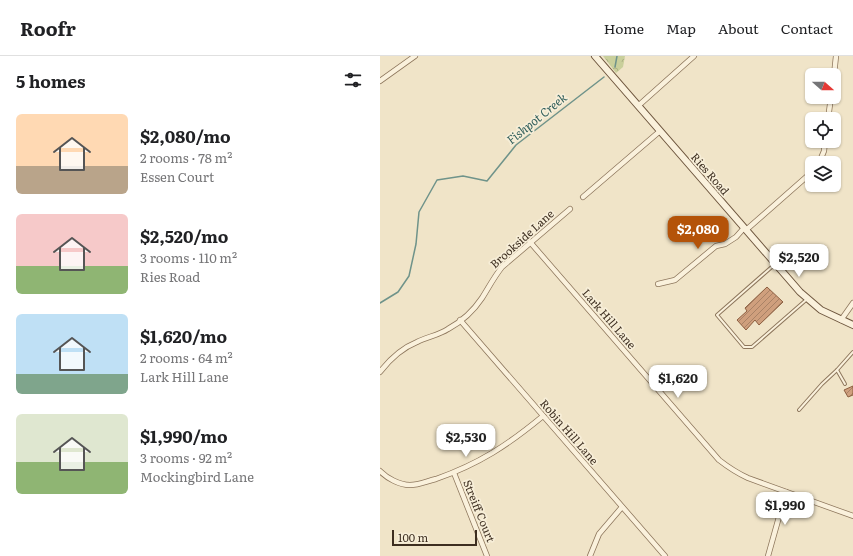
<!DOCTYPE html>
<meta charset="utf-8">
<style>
:root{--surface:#fff;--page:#f6f6f6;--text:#202124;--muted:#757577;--line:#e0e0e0;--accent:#b45309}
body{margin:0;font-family:Literata,serif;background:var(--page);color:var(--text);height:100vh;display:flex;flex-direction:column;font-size:15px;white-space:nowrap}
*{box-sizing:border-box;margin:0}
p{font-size:13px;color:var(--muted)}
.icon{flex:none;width:22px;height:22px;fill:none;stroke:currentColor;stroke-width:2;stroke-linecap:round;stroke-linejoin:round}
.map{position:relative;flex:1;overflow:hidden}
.side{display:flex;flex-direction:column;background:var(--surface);width:380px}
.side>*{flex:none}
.needle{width:26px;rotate:111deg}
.fabs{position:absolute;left:425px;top:12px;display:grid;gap:8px}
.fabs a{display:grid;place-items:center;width:36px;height:36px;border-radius:6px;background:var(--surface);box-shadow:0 1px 3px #0004;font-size:20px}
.scale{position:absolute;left:12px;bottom:10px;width:85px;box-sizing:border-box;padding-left:4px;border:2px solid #3d2e20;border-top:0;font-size:11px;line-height:14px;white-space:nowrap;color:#3d2e20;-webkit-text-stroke:3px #f7eed8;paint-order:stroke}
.price{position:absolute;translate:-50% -34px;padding:0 9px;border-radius:8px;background:#fff;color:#222;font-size:13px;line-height:26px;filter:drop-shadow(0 1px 2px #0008)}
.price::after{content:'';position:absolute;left:50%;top:24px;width:12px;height:9px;margin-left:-6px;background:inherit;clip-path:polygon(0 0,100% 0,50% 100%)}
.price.current{background:var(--accent);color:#fff}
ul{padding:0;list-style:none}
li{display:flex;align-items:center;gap:12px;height:100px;padding:0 16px}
li span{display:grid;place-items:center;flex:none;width:112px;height:80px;border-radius:6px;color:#555}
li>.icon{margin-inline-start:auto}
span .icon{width:48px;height:48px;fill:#fffc;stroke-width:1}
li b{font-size:17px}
h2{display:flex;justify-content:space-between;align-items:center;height:48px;padding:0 16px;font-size:17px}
header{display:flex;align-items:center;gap:24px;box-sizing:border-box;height:56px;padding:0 20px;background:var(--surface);border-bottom:1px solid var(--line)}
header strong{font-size:19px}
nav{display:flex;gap:22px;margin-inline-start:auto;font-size:14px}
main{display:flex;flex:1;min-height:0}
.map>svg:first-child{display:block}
.forest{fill:url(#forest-crowns)}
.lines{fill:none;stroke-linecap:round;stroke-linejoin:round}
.stream{stroke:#6f938a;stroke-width:1.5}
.building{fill:url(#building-hatch);stroke:#8d5f41}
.lane-casing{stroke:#8d765c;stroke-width:4}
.street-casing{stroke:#8d765c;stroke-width:6}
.secondary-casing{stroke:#6f573f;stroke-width:8}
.lane{stroke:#faf1dc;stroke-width:2}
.street{stroke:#faf1dc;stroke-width:4.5}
.secondary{stroke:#faf1dc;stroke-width:6}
.labels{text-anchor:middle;stroke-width:3.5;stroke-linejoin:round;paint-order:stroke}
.street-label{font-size:11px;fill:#3d2e20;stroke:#f7eed8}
.water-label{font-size:12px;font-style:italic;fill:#2f5d5a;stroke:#f7eed8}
</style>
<header>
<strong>Roofr</strong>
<nav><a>Home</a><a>Map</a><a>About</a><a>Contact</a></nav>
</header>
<main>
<section class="side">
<h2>5 homes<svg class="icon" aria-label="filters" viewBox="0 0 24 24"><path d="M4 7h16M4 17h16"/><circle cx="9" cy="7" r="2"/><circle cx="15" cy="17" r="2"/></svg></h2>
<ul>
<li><span style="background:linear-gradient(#ffd9b3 65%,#b9a48a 0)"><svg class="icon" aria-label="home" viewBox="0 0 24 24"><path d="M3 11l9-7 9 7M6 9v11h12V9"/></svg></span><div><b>$2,080/mo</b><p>2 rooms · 78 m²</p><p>Essen Court</p></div></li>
<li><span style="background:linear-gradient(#f6c9c9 65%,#8fb573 0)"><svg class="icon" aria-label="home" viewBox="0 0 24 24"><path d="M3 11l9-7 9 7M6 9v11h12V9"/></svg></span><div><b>$2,520/mo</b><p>3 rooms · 110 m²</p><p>Ries Road</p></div></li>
<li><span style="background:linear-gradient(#bfe0f5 75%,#7fa58c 0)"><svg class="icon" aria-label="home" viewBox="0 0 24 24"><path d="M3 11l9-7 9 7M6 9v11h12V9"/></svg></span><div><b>$1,620/mo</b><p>2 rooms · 64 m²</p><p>Lark Hill Lane</p></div></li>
<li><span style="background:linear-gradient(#dfe7d0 60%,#8fb573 0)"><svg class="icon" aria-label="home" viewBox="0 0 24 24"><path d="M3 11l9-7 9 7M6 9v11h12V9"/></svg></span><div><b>$1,990/mo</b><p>3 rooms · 92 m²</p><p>Mockingbird Lane</p></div></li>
</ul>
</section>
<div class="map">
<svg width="473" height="500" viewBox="0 0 473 500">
<defs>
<pattern id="forest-crowns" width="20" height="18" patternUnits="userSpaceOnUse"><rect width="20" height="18" fill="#c9cf9b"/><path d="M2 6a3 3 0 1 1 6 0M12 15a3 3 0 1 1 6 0" fill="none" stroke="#aeb285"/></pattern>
<pattern id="building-hatch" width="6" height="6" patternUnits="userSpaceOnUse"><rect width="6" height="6" fill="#cf9f7d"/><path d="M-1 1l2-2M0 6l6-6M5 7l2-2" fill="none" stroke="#a98266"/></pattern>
</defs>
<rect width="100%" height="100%" fill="#f0e4c8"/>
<path class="forest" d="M223,0H245L243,11L236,17Z"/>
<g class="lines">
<g class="stream">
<path d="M235,11L237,0"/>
<path d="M0,247L18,236L29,220L36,188L39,156L57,124L83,120L107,125L136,89L224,21"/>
</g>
</g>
<g class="building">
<path d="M387,231L403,246L379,269L375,264L366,274L357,264L367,255L365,252Z"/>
<path d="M473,330V339L468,341L464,334Z"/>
</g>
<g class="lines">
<g class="lane-casing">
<g id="lane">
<path d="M394,209L337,259L364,291H372L426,244"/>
<path d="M457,314L465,328"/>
<path d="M419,354L442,328L457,314L473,296"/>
</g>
</g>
<g class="street-casing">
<g id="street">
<path d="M454,19L456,0"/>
<path d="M0,25L35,0"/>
<path d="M258,50L314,0"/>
<path d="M448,63L451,41"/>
<path d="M439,107L444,95L445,85"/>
<path d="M203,141L280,75"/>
<path d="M366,174L432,116"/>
<path d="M150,186L339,404C348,411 357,417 368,422L473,460"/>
<path d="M278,228L295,224L336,190L345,188L356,181L364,172"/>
<path d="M80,264L285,500"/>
<path d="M461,264L473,247"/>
<path d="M0,316C10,303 22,292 37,286C47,281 59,279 68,273C81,266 94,254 102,242C109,231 114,221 122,211L190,153"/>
<path d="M0,415C7,422 19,429 30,429C39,429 47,425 56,423C99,408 128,389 163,360"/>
<path d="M74,417L107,500"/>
<path d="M210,500L219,478L242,451"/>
<path d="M388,500L406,436"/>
</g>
</g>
<g class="secondary-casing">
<path id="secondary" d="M215,0L420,236L441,254L473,269"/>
</g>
<use href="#lane" class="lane"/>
<use href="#street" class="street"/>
<use href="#secondary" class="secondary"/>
</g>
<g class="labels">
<g class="street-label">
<text transform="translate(330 118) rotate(49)" y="4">Ries Road</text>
<text transform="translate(142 183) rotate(-42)" y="4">Brookside Lane</text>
<text transform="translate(229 263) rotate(49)" y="4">Lark Hill Lane</text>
<text transform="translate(189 376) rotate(49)" y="4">Robin Hill Lane</text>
<text transform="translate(99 455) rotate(68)" y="4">Streiff Court</text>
</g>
<g class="water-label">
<text transform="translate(157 63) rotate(-39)" y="4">Fishpot Creek</text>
</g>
</g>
</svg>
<div class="fabs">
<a><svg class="needle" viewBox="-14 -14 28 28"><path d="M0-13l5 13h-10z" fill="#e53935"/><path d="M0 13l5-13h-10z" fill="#757577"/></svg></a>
<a><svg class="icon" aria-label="locate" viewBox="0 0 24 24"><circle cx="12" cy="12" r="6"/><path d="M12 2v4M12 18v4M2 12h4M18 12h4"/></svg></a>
<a><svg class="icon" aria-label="layers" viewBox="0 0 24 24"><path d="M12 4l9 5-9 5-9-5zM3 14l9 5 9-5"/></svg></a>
</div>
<div class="scale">100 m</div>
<b class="price current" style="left:318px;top:194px">$2,080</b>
<b class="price" style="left:419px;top:222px">$2,520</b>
<b class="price" style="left:298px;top:343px">$1,620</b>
<b class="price" style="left:86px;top:402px">$2,530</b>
<b class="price" style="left:405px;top:470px">$1,990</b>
</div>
</main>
